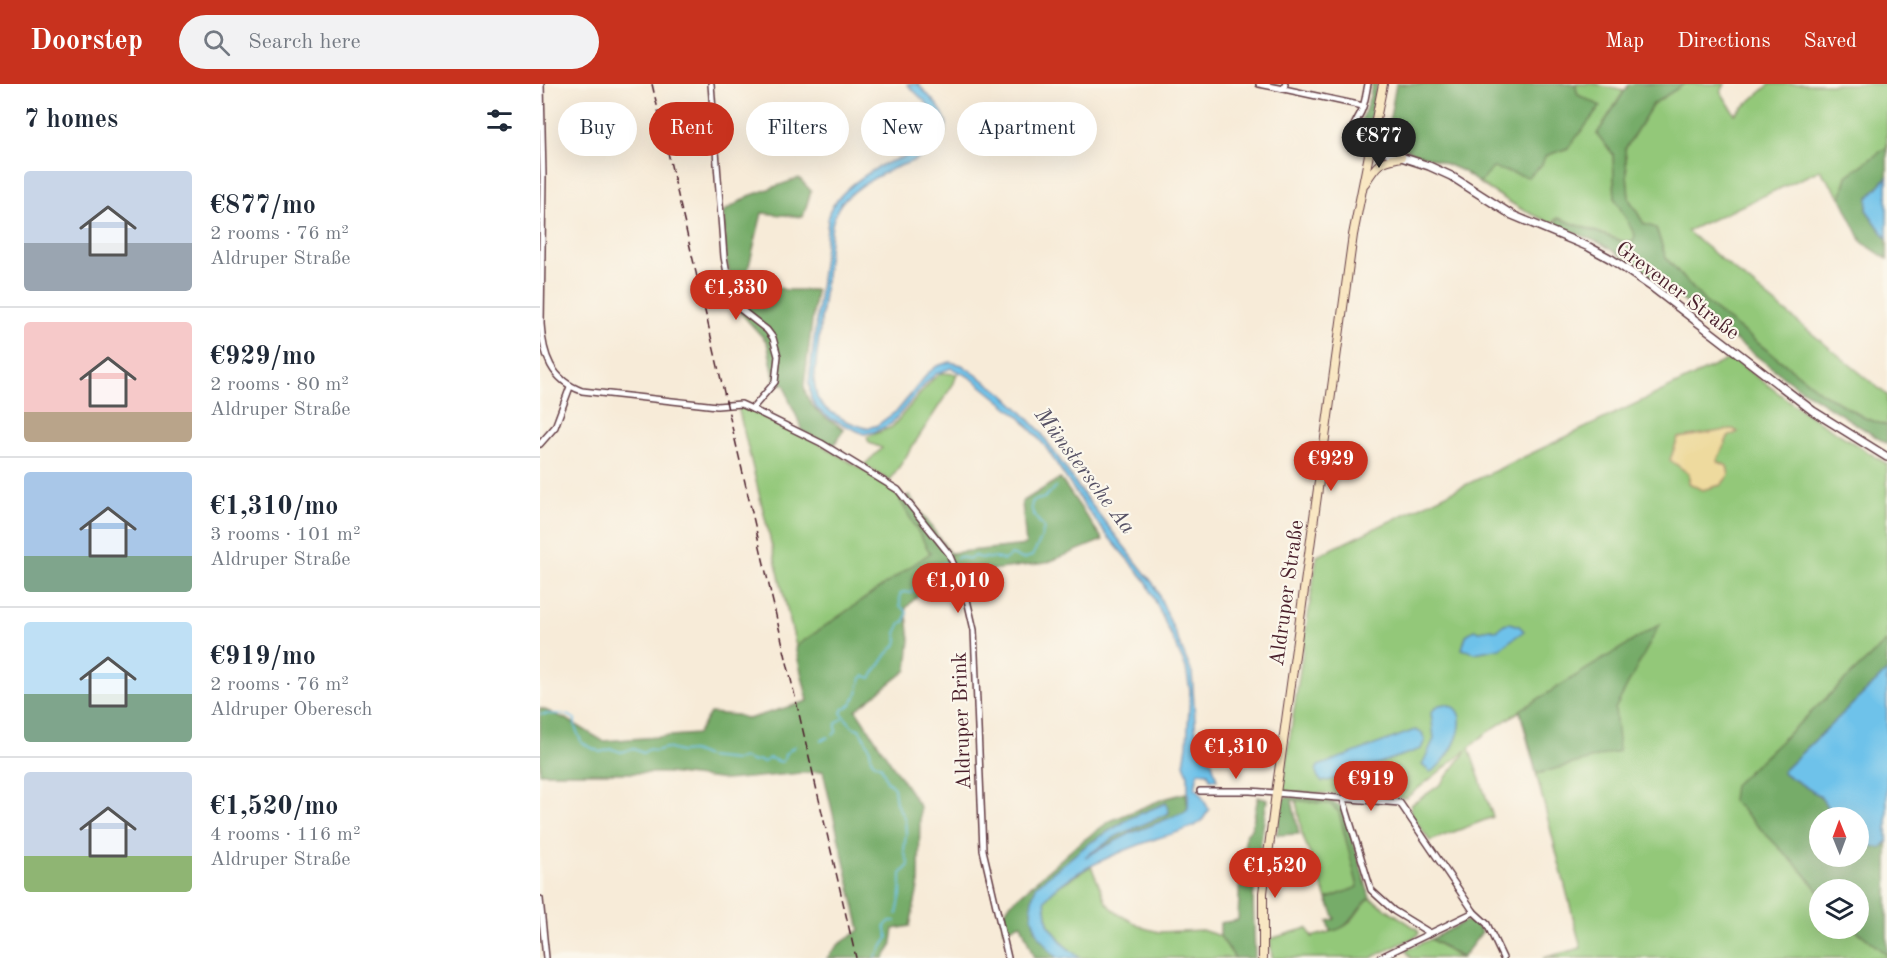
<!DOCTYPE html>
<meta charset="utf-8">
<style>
:root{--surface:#fff;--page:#f2f2f3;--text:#1f2937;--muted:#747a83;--line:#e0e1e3;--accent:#c8321e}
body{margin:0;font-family:"Old Standard TT",serif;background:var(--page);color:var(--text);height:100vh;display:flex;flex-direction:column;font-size:22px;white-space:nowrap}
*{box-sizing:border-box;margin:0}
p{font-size:20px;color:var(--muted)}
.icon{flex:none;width:33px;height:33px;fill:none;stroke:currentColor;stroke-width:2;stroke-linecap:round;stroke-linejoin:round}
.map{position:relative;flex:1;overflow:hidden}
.side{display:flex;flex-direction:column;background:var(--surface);width:540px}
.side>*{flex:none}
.banner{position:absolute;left:18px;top:18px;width:570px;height:54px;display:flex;gap:12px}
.needle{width:39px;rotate:359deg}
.controls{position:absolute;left:1269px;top:723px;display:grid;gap:12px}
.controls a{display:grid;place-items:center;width:60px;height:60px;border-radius:50%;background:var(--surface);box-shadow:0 6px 24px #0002;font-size:30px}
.price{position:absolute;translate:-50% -51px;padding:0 14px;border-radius:21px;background:var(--accent);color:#fff;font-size:20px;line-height:39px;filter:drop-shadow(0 2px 3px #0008)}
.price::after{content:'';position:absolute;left:50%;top:36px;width:18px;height:14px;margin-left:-9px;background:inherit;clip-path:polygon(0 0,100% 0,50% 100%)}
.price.current{background:#222;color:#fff}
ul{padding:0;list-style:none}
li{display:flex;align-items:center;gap:18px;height:150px;padding:0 24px}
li+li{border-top:2px solid var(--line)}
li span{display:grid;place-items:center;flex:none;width:168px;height:120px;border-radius:6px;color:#555}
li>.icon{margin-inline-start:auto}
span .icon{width:72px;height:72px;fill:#fffc;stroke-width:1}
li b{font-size:26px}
h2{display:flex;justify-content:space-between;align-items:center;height:72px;padding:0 24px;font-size:26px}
.chip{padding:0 21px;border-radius:27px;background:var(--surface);box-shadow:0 6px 24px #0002;font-size:21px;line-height:54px}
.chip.current{background:var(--accent);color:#fff}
header{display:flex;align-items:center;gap:36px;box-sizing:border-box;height:84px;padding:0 30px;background:var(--accent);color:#fff}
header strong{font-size:28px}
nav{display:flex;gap:33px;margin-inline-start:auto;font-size:21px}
.search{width:420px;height:54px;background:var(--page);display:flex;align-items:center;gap:15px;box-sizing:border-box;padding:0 21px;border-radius:33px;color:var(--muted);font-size:22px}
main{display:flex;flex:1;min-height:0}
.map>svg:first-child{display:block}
.green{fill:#93c879;stroke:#6e7452;stroke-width:1.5}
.forest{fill:#76ac69;stroke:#60664a;stroke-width:1.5}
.sand{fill:#eeda9e;stroke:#9c7c64;stroke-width:1.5}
.water{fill:#6ec2ea;stroke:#5c708a;stroke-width:1.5}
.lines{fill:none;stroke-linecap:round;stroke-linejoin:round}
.stream{stroke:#6ec2ea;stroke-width:1.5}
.minor-casing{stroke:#643e45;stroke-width:8}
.tertiary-casing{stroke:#643e45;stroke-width:10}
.secondary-casing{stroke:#643e45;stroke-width:10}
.minor{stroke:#fff;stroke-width:5}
.tertiary{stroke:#fff;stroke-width:7}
.secondary{stroke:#f9e7c3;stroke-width:8}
.rail{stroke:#4a1f2b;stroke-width:1.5;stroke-dasharray:9 4.5;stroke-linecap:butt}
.labels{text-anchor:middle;stroke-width:4.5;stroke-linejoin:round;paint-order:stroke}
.street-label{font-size:21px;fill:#4a1f2b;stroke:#fbf7ec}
.water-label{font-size:22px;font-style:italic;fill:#555064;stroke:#fbf7ec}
</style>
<header>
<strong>Doorstep</strong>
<div class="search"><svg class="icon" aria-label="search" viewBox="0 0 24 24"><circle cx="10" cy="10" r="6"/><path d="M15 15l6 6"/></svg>Search here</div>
<nav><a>Map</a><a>Directions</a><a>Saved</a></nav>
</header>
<main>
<section class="side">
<h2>7 homes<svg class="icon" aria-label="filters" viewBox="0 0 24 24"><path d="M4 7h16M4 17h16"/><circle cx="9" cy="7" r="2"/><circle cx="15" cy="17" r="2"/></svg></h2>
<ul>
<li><span style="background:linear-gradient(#c9d6e8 60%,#9aa5b1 0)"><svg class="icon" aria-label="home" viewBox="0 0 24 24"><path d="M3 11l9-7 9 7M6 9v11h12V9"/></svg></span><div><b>€877/mo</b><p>2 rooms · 76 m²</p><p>Aldruper Straße</p></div></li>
<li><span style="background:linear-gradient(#f6c9c9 75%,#b9a48a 0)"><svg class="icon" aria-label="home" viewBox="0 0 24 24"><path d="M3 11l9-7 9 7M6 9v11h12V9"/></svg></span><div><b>€929/mo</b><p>2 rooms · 80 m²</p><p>Aldruper Straße</p></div></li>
<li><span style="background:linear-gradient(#a9c7e8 70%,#7fa58c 0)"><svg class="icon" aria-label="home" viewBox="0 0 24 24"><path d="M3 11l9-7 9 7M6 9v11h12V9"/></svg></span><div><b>€1,310/mo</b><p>3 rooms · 101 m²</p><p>Aldruper Straße</p></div></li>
<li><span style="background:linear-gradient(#bfe0f5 60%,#7fa58c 0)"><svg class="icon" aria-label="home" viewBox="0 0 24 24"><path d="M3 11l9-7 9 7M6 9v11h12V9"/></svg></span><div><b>€919/mo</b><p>2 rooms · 76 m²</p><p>Aldruper Oberesch</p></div></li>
<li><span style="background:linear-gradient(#c9d6e8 70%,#8fb573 0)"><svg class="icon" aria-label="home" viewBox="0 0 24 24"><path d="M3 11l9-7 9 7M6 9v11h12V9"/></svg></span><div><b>€1,520/mo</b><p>4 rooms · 116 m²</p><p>Aldruper Straße</p></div></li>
</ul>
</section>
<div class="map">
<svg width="1347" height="874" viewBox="0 0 1347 874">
<rect width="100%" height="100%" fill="#fbf7ec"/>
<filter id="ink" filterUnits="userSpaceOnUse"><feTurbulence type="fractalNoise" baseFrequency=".0167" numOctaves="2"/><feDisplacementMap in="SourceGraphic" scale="12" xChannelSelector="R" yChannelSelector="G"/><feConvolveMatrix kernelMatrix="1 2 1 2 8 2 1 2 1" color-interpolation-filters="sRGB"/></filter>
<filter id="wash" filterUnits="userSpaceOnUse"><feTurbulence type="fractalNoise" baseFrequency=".008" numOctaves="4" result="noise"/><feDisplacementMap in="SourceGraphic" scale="24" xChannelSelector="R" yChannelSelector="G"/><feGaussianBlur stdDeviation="1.35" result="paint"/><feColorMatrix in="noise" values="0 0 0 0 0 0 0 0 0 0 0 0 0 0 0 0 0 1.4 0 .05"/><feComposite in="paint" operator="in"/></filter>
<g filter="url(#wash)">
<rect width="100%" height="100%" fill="#f7ebd8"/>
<g class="green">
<path d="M1035,0H1055L1084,7L1057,50L1073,70L1075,115L1096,151L1093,158L1082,157L1018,134L1011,139L981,125L939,99L953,84L1005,72L1028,64L1060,22L1038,11Z"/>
<path d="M1144,0H1185L1181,8L1195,30L1230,0H1347V63L1307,92L1301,114L1280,86L1147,147L1347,311V342L1325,334L1282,309L1165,218L1126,174L1116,144L1104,140L1089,115L1085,65L1113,20Z"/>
<path d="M1191,274L1267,330L1347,380V557L1194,701L1279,808L1280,844L1315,845L1347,871V874H1003L1041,864L980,627L946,649L929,664L953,733L890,757L870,729L871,721L901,700L927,666L866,714L742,707L777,472Z"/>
<path d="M402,289L417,290L414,299L350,397L324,381L342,364L329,359L327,353L352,343L392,296Z"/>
<path d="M198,323H206L280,360L357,406L364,413L360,416L391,469L256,562Z"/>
<path d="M756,716L790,720L799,728L818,803L787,815L762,750Z"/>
<path d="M551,782L566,818L578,830L604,844L619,848L662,846L680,852L695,874H540L524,861L508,840L505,816L512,806Z"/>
<path d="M830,814L877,845L879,849L877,852L831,874H732L730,855L767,844L772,853C782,849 800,847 808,840C816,833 820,822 830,814Z"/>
<path d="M891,855L920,874H871L866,866Z"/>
</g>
<g class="forest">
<path d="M832,0H837L827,52L821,54L816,51L817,44L824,30L830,12Z"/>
<path d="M856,0H1035L1038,11L1061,22L1028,64L1005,72L1002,81L988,93L953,84L939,99L922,87L894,75L871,68L859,61L852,53L849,39Z"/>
<path d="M1089,0H1144L1113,20L1085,65L1089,115L1104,140L1116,144L1126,174L1165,218L1282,309L1325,334L1347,342V360L1256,302L1097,182L1062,160L1015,141L1018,134L1081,157L1093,158L1095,151L1075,115L1073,70L1057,50Z"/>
<path d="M1347,63V93L1328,114L1327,127L1347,155V175L1322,158L1301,114L1307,92Z"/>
<path d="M259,94L271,107L263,133L222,129L206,194L246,206H276L264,302C268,326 285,333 304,345L293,363L260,346L262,344L249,316L245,301L235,298L227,258L197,225L186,174L183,128L209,112Z"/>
<path d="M520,394L563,456L506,479L420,490L418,485L419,490L382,507L366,524L370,555L367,586L316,626L380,723L379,799L370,842L354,845L351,864L344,874H287L298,861L320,846L283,687L186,696L127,689H0V624L28,636L63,657L157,650L170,629L197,631L208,635L268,617L255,563L390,469L360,416L369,411L411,471V469L486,461L482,418Z"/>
<path d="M1120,540L1075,625L1079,667L997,690L980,626Z"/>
<path d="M1347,557V587L1242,688L1280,712L1294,733L1280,734V772H1318L1319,759L1341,764L1347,758V871L1315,845L1318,844V806H1280L1279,808L1265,790L1192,716L1194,701Z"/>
<path d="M646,709L648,724L645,728L589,750L546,773L545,772L577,751L629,729L626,719L590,734L548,760L497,801L495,846L517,874H494L481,840L464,846L462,833L469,821L537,761L570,737L623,715Z"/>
<path d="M718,713L727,715L713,814L715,874H695L680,852V839L698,836L700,790L706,751L712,743Z"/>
<path d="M746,713L786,715L803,723L830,814C815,826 810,846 790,847L788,837L795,835L787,815L818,803L799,728L790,720L752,716L759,750L737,751L741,717Z"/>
<path d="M926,837L933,838L942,848L922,874L891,855Z"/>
</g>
<path class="sand" d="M1193,345L1198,348L1188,353L1177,377L1187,382L1189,391L1181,401L1162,406L1149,399V390L1130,376L1138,354Z"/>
<g class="water">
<path d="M367,0H378C387,11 402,23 406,37C408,43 405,49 402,55C390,76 368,77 348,87C333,94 314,106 302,118C295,127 292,137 291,148L274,297L277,314L286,325L306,337L325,344L336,342L358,326L388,289L397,282L410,278L422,281L462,309L481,327L500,347L543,410L615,502L652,589L656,654L668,675L672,678L677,696L670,695L668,689L658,688L655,705H658L669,726L661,738C649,746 632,750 618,754C586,765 524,789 505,816L508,840L524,861L540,874H517C496,854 483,828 497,801L548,760L590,734L626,719L629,729L577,752L545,773L589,750L645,728L648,724V691L644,680L647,661L650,607L646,584L606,497L567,451L544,421L505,362L480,333L438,299L426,291L411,284L396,290L388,297L351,340L335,348L324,350L291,335L277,325L271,315L269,299L289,128C299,108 321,93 340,82C357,72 405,69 399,40C396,25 377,11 367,0Z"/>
<path d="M1347,93V155L1327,127L1328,114Z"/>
<path d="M969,539L979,542L984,547L960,564L935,569L922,565L926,551L934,546L940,547L951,545L957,547L964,540Z"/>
<path d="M1347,587V758L1341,764L1319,759L1318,734L1294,733L1280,712L1242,688Z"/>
<path d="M905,620C939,626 908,681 890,688L882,681L894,655L891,628L899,621Z"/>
<path d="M875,646L882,649L885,656L881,665L791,696L782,698C777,693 774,688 778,682Z"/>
</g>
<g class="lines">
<g class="stream">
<path d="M416,475L419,473L430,475L434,472C444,476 454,472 464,476L471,471L483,475L492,472L501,455L504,444C499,437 487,426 493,417L504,414L516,403"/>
<path d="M0,630C13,631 24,627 35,635V643L42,659L60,668L72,665L81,668L94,665L103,669L109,665L115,667L126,664L140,668L152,667L167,673L196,676L203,674L214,678L217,676L224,678L229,674L241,678L244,676L245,670L255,662"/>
<path d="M293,651L296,648V639L302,635"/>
<path d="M281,657L288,653"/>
<path d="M357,830L361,810V790L369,781L364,767L366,750L365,735L356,719L354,704L347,697L341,682C327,676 333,674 329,663C327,657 322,650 319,645L313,643L301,629L303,625C316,621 318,607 321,594L325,592L331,594L347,570L357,560L358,556L356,549L361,539L365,537L367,528L360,522V510L363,508L372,509L375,501L388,490L399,488L401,480L406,479"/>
<path d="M335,874L348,854L345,842L350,837H356"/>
</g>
</g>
</g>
<g filter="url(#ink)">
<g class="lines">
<g class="minor-casing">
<g id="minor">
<path d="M1,0L3,93L1,240C3,271 11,296 42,307L177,322L201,320L212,325L235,298L238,272L233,254L227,246L199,224L190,205L184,173L171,0"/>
<path d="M719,0L744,5"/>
<path d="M745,0L744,5L823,22"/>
<path d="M828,0C826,9 825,20 821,28C810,49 804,54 830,63"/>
<path d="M212,325L281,359L358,406L409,470L425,507L434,546L443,766L468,874"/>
<path d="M0,360L15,343L30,303"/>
<path d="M660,707H710L860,719L934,828L947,840L963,874"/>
<path d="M803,715L831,806L854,827L890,849"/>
<path d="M0,815L6,874"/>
<path d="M839,874L934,828"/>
</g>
</g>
<g class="tertiary-casing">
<path id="tertiary" d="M830,63L889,82L911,92L972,131L1049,163L1071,175L1112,203L1273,327L1347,373"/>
</g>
<g class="secondary-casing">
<g id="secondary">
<path d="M825,99C837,80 839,77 861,73"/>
<path d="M723,874V809L736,709L813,151L843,0"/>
</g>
</g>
<use href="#minor" class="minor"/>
<use href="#tertiary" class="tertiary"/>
<use href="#secondary" class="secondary"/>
<path class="rail" d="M112,0L316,874"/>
</g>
</g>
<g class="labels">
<g class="street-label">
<text transform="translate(1138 206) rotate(37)" y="7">Grevener Straße</text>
<text transform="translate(746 509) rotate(-82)" y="7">Aldruper Straße</text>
<text transform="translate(421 637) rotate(-92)" y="7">Aldruper Brink</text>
</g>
<g class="water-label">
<text transform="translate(546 386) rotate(53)" y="8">Münstersche Aa</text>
</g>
</g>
</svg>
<div class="controls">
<a><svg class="needle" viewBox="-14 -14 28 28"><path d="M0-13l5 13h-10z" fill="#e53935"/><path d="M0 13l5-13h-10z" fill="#747a83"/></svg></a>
<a><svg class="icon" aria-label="layers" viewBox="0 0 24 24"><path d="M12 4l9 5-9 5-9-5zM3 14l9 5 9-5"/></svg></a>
</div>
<b class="price current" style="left:839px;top:85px">€877</b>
<b class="price" style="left:196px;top:237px">€1,330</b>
<b class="price" style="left:791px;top:408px">€929</b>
<b class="price" style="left:418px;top:530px">€1,010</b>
<b class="price" style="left:696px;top:696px">€1,310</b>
<b class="price" style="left:831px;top:728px">€919</b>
<b class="price" style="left:735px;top:815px">€1,520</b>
<div class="banner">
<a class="chip">Buy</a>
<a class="chip current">Rent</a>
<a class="chip">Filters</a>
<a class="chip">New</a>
<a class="chip">Apartment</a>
</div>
</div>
</main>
